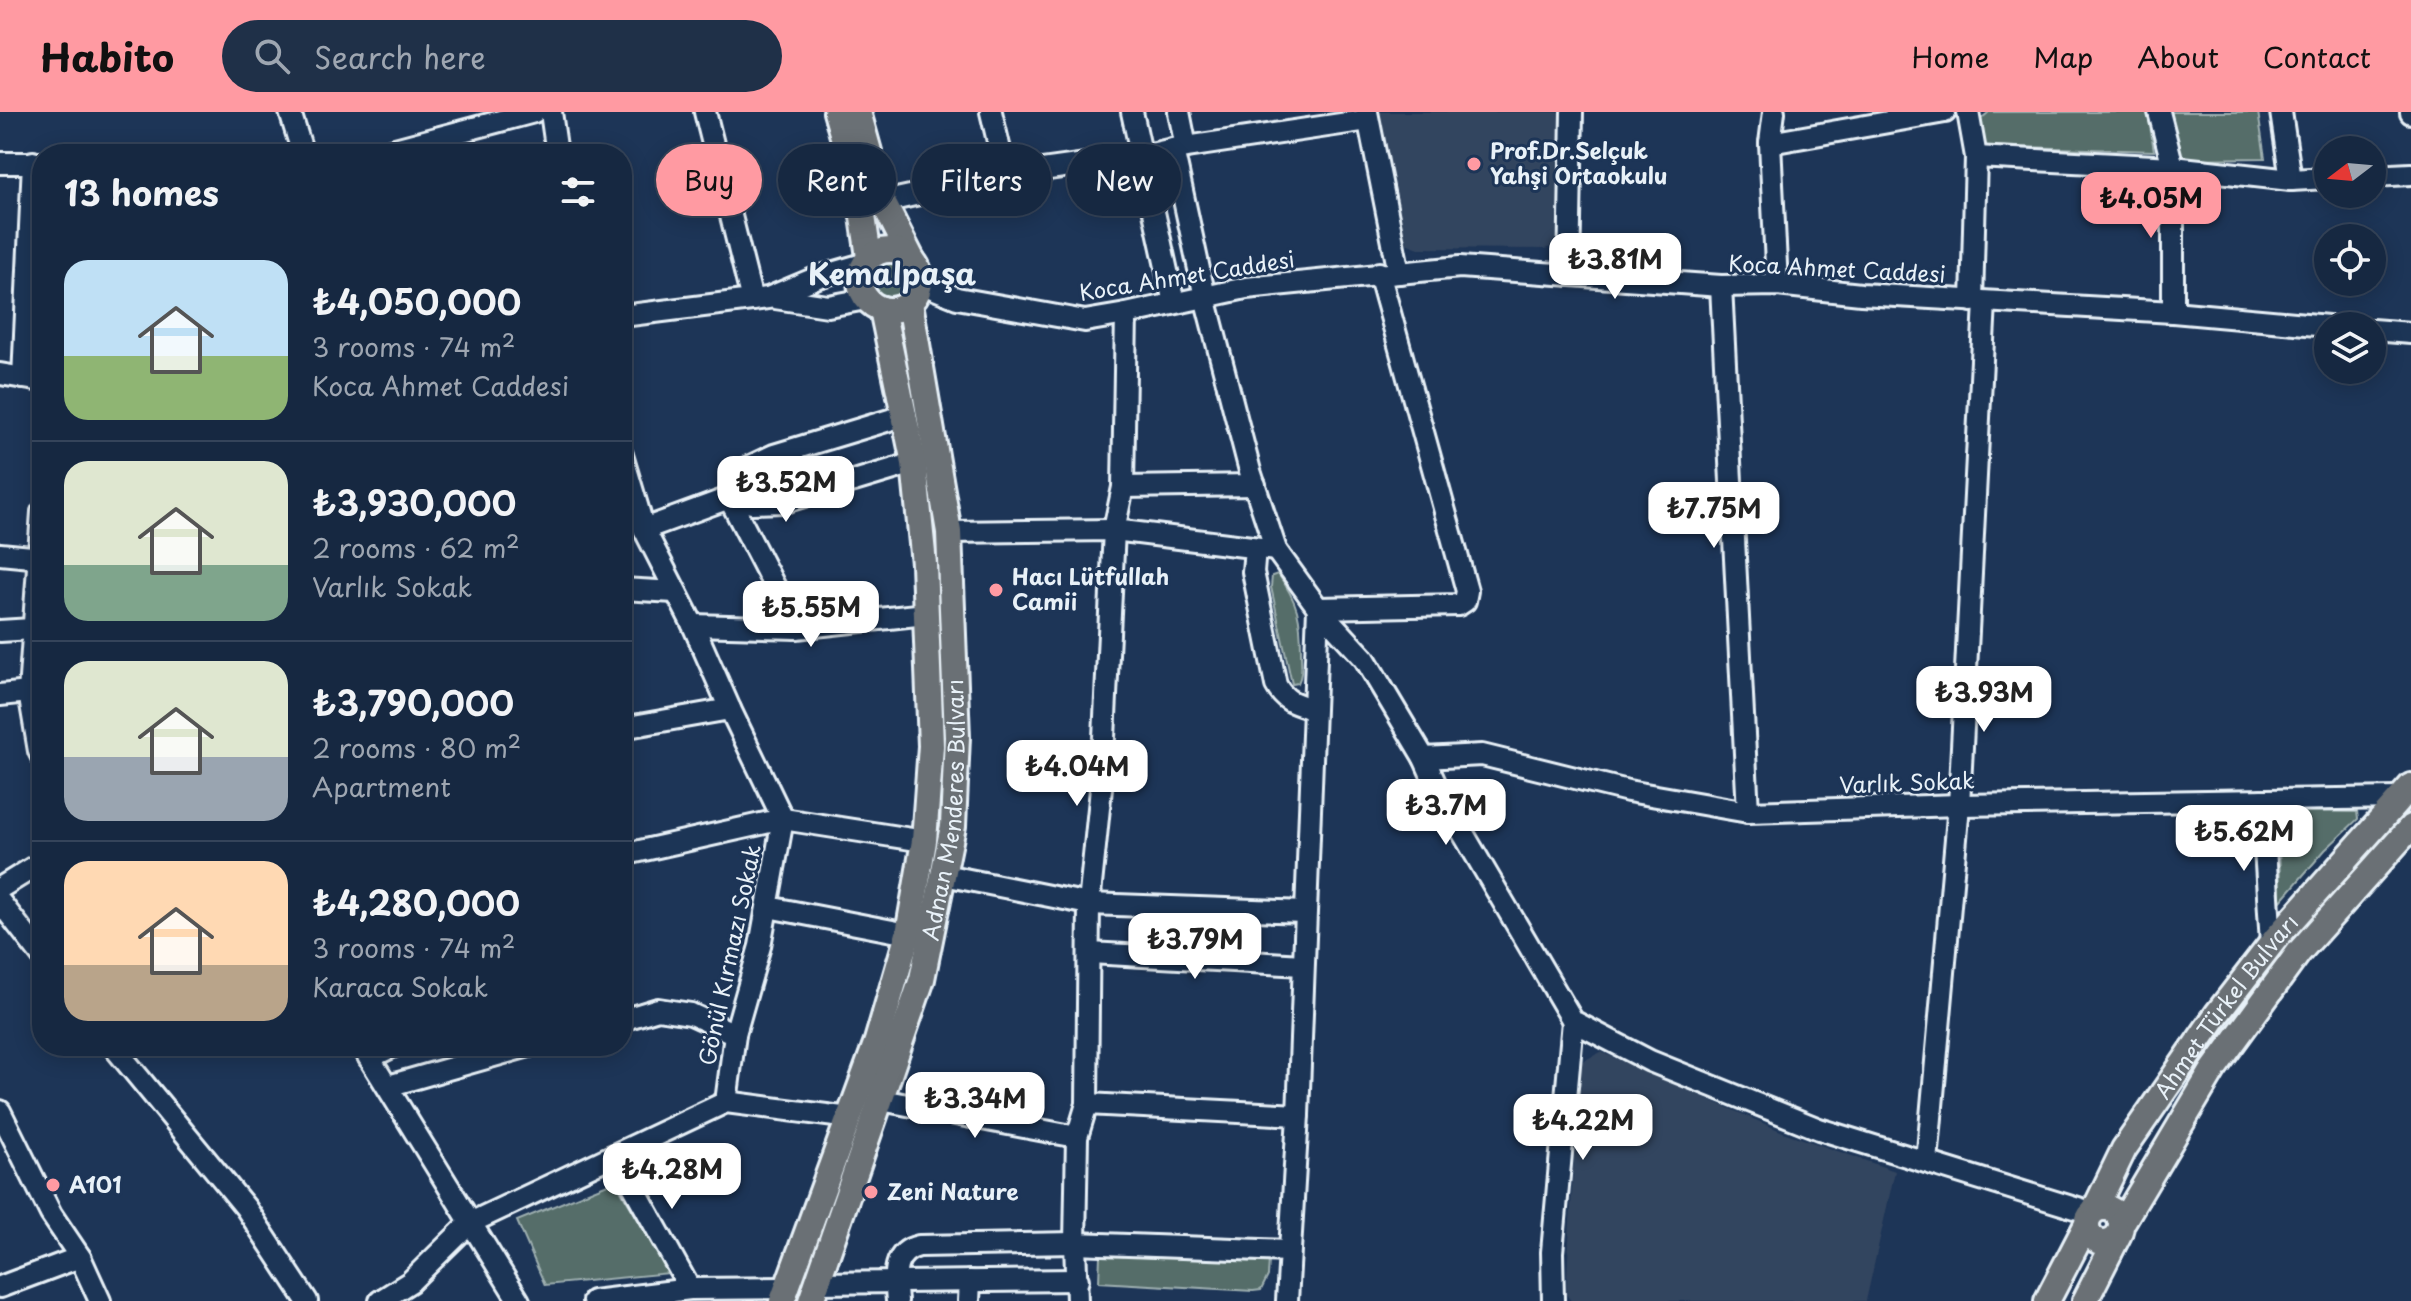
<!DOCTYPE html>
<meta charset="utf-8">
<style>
:root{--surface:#162841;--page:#1f3048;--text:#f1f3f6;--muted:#9ea6b1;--line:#35445a;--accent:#ff9aa2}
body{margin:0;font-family:"Playpen Sans",sans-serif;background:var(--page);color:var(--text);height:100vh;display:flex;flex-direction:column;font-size:30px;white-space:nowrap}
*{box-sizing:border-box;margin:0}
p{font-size:26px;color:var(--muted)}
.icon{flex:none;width:44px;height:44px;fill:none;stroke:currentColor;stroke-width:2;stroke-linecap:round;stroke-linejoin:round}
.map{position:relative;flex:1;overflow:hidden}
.details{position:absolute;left:32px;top:32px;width:600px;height:912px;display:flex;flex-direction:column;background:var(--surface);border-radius:32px;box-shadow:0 4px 20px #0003,0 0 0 2px var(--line)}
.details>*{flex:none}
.top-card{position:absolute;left:656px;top:32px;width:760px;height:72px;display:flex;gap:16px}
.needle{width:52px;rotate:254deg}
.fabs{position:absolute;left:2314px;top:24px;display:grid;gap:16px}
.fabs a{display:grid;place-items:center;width:72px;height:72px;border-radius:50%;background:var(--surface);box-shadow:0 4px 20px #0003,0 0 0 2px var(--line);font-size:40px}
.price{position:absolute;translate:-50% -68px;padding:0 18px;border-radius:16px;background:#fff;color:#222;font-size:26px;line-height:52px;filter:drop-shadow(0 2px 4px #0008)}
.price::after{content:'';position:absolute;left:50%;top:48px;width:24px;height:18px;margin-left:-12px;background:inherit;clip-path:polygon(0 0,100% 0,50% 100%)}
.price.current{background:var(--accent);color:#111}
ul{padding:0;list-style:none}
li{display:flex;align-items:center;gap:24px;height:200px;padding:0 32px}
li+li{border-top:2px solid var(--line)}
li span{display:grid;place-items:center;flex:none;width:224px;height:160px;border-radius:24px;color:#555}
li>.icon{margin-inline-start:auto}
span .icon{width:96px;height:96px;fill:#fffc;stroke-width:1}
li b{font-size:34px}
h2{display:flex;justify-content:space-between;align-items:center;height:96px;padding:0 32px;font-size:34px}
.tag{padding:0 28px;border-radius:36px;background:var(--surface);box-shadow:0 4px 20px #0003,0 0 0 2px var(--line);font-size:28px;line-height:72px}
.tag.current{background:var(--accent);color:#111}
header{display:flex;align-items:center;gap:48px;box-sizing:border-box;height:112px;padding:0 40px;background:var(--accent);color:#111}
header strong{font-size:38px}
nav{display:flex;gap:44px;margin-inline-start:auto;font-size:28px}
.search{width:560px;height:72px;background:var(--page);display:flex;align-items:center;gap:20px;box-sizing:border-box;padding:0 28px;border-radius:44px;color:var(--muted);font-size:30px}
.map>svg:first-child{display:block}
.built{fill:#32445e}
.green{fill:#546d69;stroke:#9eafb0;stroke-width:2}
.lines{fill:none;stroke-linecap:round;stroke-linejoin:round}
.minor-casing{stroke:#e8f1f8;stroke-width:26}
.major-casing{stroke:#e8f1f8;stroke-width:30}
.minor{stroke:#1d3557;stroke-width:20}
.major{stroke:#6a7074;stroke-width:24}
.poi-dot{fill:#ff9aa2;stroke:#1d3557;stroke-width:3}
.labels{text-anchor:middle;stroke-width:6;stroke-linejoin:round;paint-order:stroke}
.poi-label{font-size:22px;font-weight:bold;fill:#e8f1f8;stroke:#1d3557;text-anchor:start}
.street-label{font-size:22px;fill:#e8f1f8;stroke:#1d3557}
.district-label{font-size:30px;font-weight:bold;fill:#e8f1f8;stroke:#1d3557}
</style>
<header>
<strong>Habito</strong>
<div class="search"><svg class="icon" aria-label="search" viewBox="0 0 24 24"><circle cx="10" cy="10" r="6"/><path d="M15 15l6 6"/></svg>Search here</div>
<nav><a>Home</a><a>Map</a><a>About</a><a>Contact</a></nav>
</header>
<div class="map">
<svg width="2411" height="1189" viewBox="0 0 2411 1189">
<rect width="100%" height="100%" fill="#1d3557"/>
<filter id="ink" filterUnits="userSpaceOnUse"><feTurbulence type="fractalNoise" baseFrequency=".0125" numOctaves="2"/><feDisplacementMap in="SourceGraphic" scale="16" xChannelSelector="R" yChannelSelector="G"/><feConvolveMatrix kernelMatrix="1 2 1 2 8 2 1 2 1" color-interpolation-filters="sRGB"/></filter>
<g filter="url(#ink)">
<g class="built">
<path d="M1376,0H1562L1559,132L1545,137L1419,136L1403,130Z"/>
<path d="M1601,940L1783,1020L1895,1059L1866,1189H1571L1566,1182L1579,951Z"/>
</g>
<g class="green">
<path d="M1989,0H2148L2154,39L1985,34L1981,7Z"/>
<path d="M2169,0H2258L2265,46L2183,47L2177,41Z"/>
<circle cx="891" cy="167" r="19"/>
<path d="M1278,462C1298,490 1301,506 1301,540C1301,551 1303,562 1298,571L1292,572L1271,475L1272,464Z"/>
<path d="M2289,699L2357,700L2358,707L2325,738L2280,790L2279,707L2282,702Z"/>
<path d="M615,1069L670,1161L545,1173L517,1109Z"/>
<path d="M1100,1143L1269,1148L1268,1164L1261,1178L1253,1179L1099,1170Z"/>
</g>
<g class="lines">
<g class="minor-casing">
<g id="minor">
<path d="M290,0L303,42"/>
<path d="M551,0L557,42"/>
<path d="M705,0L752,188"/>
<path d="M991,0L1006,63"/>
<path d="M1132,0L1174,191"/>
<path d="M1179,0L1186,35"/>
<path d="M1367,0L1399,161"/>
<path d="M1774,0L1770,31L1777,173"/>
<path d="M1968,0L1976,45L1972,189"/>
<path d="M2159,0L2173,55V200"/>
<path d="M2281,0L2291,68"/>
<path d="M2411,0V1"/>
<path d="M1770,31L1945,0"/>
<path d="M1173,37L1205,185L1250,359L1276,438L1318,496L1365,547L1424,646L1440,682L1573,909L1650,949L1819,1017L2091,1101"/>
<path d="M376,42L534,0"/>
<path d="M1976,45L2173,55L2291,68L2328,66"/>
<path d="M0,51H42"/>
<path d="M2372,64L2411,62"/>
<path d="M883,90L1006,63L1142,44L1173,37L1368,8"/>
<path d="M1569,163L1572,0"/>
<path d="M920,171L957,186L1085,209L1126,202L1246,176L1460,155L1721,174L1777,173L1861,182L2173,200L2328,214"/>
<path d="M1721,174L1748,700"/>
<path d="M775,186L828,194L866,187"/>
<path d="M622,204L768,186L818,165L863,152"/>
<path d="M2372,218L2411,221"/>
<path d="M0,262L42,269"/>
<path d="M23,266L33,50"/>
<path d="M622,343L644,417L693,513L730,597L783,707"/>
<path d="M1123,375L1255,373"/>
<path d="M42,400L29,580L39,639L42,645"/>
<path d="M644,417L729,386L752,391L784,390L914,351"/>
<path d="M949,420L1114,418L1276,438"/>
<path d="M1255,436L1253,460L1276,573C1285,590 1296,592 1313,597"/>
<path d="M0,442L42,446"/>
<path d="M622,477L675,480"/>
<path d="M693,513L796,516L926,502"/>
<path d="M796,516L729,386L738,360L774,343L906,303"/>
<path d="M0,519L32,517"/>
<path d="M0,583L29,580"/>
<path d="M622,616L730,597"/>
<path d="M1424,646L1482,643L1628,679L1748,700L1959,693L2398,686"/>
<path d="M2262,688L2271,832"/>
<path d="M622,743L783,707L924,729"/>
<path d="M944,763L1089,792L1305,800"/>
<path d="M0,776L42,750"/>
<path d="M0,790L42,844"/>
<path d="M768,795L908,822"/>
<path d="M1090,841L1303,853"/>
<path d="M622,908L658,897L691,902L735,922"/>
<path d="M113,934L246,1096L307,1189"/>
<path d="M362,934L519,1189"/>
<path d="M369,946L394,934"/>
<path d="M388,974L529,934"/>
<path d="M881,988L1077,1025"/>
<path d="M726,990L735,922L760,834L783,707"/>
<path d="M1087,992L1298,1003"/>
<path d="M0,999L51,1102L80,1145L100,1189"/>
<path d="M616,1043L690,1177"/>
<path d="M1927,1050L1959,693L1985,190"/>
<path d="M817,1171L1078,1168"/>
<path d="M0,1175L80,1145"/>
<path d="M380,1189L410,1170L470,1111L726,990L850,1006"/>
<path d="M593,1189L690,1177L787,1176"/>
<path d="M897,1189C895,1166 891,1140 919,1134L1075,1131L1289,1139"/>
<path d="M969,1189L970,1169"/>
<path d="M1077,1189L1075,1131L1077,1025L1087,992L1089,792L1102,667L1114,418L1123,375L1126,202"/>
<path d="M1287,1189L1298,1003L1318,496L1459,493L1465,489L1467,479L1379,161"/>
<path d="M1553,1189L1552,1140L1573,909"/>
</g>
</g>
<g class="major-casing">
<g id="major">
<path d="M836,0L860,84L869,145"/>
<path d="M858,0L883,90L912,147"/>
<circle cx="890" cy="168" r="30"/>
<circle cx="2104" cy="1113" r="17"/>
<path id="s1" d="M2095,1097L2124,1037L2217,902L2275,827L2411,674"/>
<path d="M2122,1111L2213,958L2299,840L2411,715"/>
<path d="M782,1189L877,929L908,822L924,729L931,634L924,452L914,351L882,197"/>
<path id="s2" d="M811,1189L922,867L953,714L957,625L949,420L910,191"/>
<path d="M2047,1189L2087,1112"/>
<path d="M2085,1189L2119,1122"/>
</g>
</g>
<use href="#minor" class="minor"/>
<use href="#major" class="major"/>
</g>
</g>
<g class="poi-dot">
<circle cx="1474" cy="52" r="8"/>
<circle cx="996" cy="478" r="8"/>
<circle cx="53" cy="1073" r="8"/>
<circle cx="871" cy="1080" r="8"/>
</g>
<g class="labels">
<g class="poi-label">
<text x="1490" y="47">Prof.Dr.Selçuk<tspan x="1490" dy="25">Yahşi Ortaokulu</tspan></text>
<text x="1012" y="473">Hacı Lütfullah<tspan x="1012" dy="25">Camii</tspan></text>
<text x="69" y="1081">A101</text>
<text x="887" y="1088">Zeni Nature</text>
</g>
<g class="street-label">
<text transform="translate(1837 157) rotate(3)" y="8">Koca Ahmet Caddesi</text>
<text transform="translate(1187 164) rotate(-9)" y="8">Koca Ahmet Caddesi</text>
<text transform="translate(1907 671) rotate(-2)" y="8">Varlık Sokak</text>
<text dy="8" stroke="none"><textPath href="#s2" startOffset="512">Adnan Menderes Bulvarı</textPath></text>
<text transform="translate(730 843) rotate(-78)" y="8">Gönül Kırmazı Sokak</text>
<text dy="8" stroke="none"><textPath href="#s1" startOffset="242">Ahmet Türkel Bulvarı</textPath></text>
</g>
<g class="district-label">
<text x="892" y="173">Kemalpaşa</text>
</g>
</g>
</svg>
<div class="fabs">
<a><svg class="needle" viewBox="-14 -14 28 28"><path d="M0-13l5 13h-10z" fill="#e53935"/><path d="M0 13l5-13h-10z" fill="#9ea6b1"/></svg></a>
<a><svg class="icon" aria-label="locate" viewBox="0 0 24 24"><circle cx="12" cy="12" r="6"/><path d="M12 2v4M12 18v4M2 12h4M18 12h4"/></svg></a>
<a><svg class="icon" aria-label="layers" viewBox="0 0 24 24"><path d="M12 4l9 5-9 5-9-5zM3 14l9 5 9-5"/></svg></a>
</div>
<b class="price current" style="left:2151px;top:128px">₺4.05M</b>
<b class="price" style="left:1615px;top:189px">₺3.81M</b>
<b class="price" style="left:786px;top:412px">₺3.52M</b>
<b class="price" style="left:1714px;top:438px">₺7.75M</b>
<b class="price" style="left:811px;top:537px">₺5.55M</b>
<b class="price" style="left:1984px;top:622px">₺3.93M</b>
<b class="price" style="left:1077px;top:696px">₺4.04M</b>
<b class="price" style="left:1446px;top:735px">₺3.7M</b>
<b class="price" style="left:2244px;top:761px">₺5.62M</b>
<b class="price" style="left:1195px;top:869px">₺3.79M</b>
<b class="price" style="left:975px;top:1028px">₺3.34M</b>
<b class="price" style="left:1583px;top:1050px">₺4.22M</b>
<b class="price" style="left:672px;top:1099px">₺4.28M</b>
<div class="top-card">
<a class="tag current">Buy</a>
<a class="tag">Rent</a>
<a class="tag">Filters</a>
<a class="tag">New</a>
</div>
<section class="details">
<h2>13 homes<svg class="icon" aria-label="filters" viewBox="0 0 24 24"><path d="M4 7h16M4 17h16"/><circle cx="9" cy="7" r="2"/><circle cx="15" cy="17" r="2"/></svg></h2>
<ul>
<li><span style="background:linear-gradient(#bfe0f5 60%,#8fb573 0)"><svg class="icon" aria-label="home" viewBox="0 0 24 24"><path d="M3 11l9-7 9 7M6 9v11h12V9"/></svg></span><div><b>₺4,050,000</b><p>3 rooms · 74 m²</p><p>Koca Ahmet Caddesi</p></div></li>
<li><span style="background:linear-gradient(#dfe7d0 65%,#7fa58c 0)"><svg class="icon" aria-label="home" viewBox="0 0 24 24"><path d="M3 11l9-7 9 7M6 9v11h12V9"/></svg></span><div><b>₺3,930,000</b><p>2 rooms · 62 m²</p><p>Varlık Sokak</p></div></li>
<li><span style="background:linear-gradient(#dfe7d0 60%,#9aa5b1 0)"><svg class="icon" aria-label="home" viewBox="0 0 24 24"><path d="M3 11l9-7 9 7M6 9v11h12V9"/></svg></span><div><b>₺3,790,000</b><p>2 rooms · 80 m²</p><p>Apartment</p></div></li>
<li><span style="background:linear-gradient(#ffd9b3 65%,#b9a48a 0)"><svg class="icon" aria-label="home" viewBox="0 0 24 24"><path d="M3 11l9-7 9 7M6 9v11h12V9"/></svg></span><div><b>₺4,280,000</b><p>3 rooms · 74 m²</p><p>Karaca Sokak</p></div></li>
</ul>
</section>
</div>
